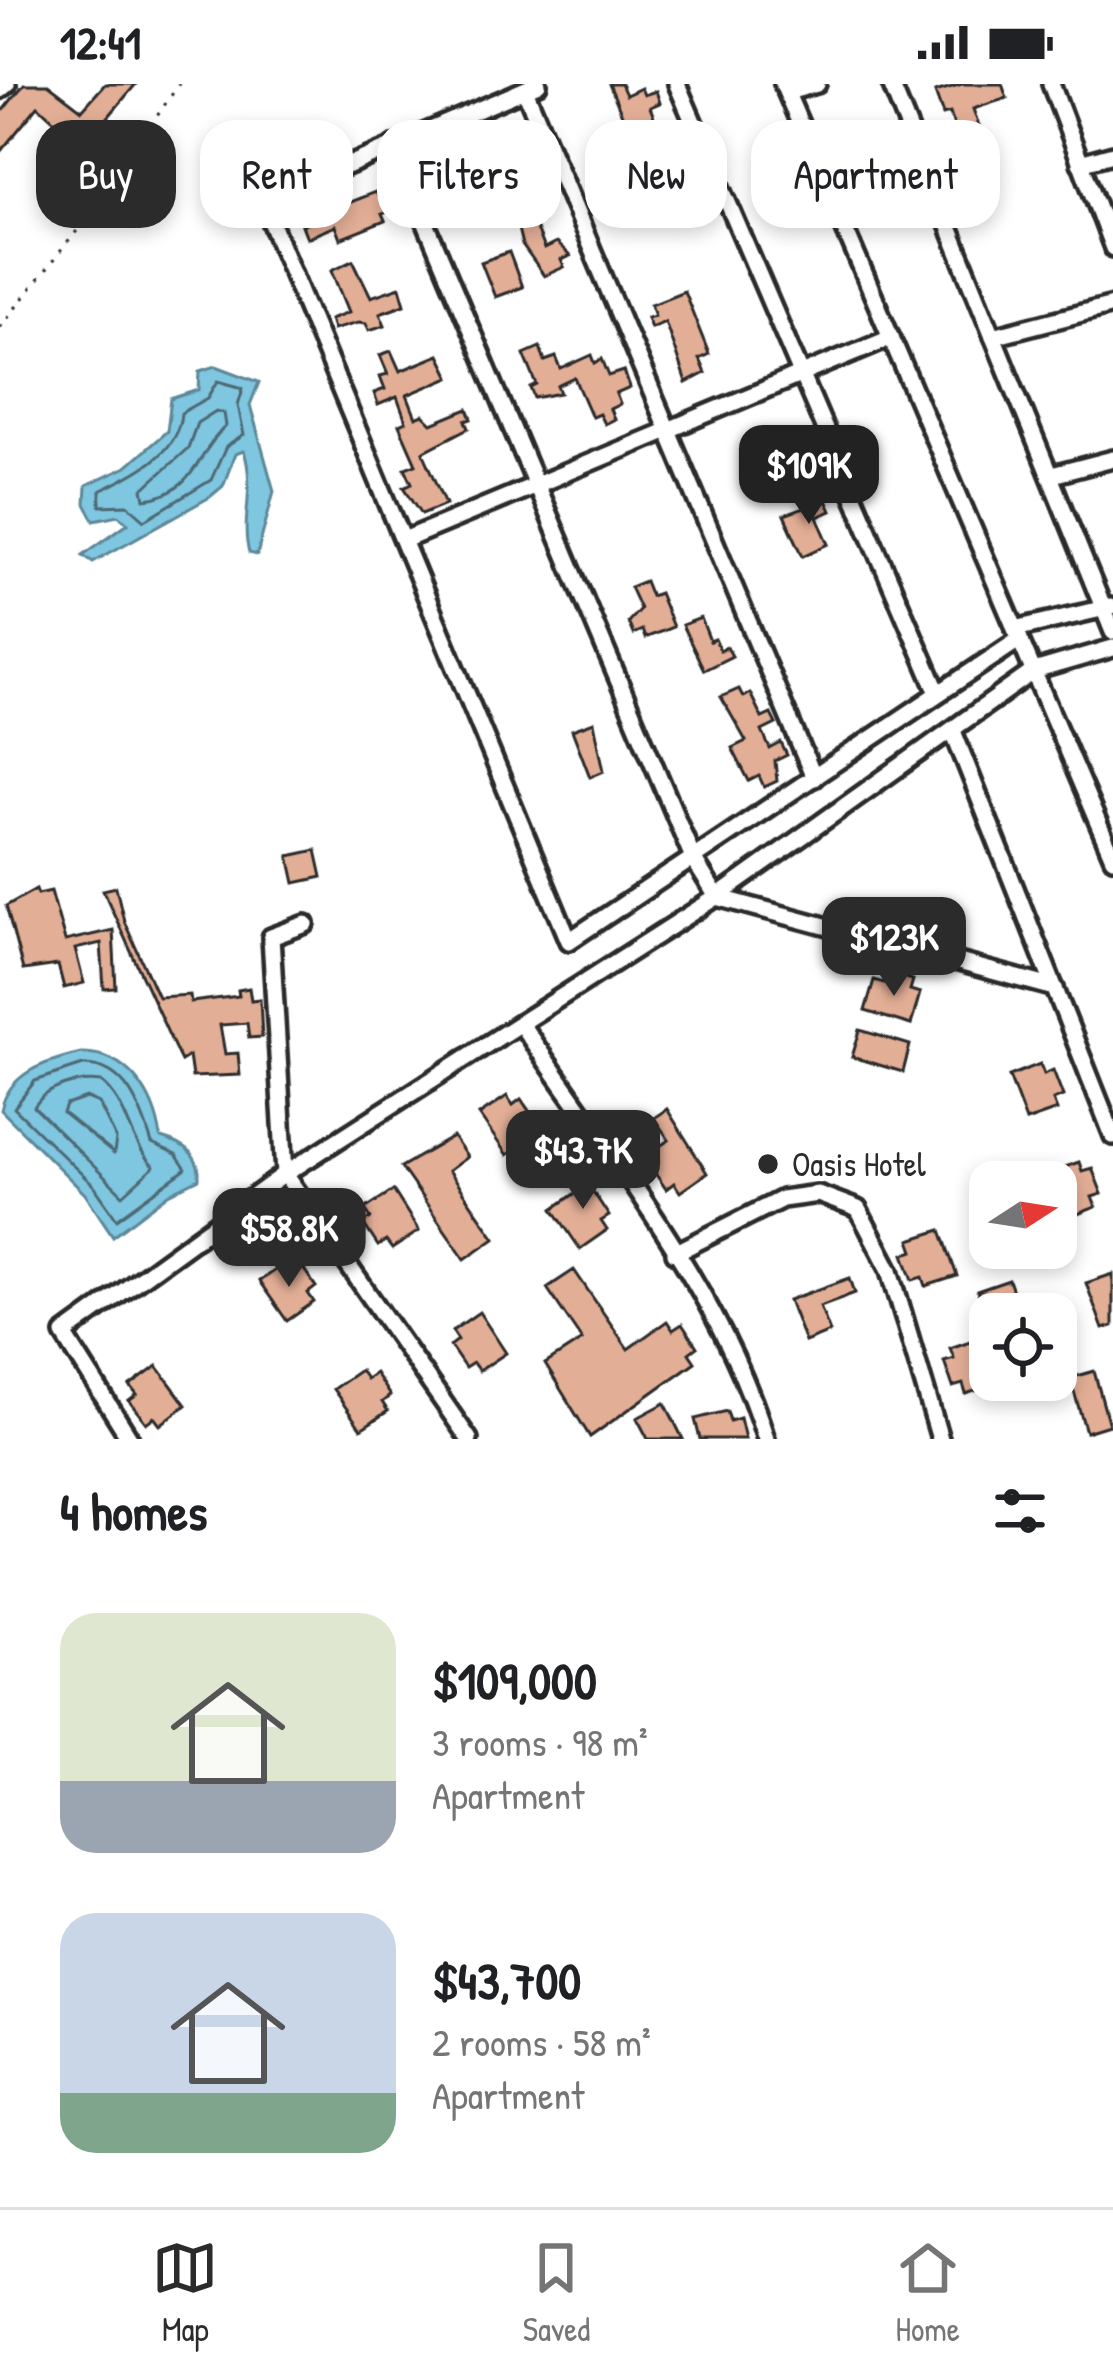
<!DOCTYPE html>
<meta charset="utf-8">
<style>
:root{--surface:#fff;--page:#f6f6f6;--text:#202124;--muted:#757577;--line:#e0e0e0;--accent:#2b2b2b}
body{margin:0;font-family:"Patrick Hand",sans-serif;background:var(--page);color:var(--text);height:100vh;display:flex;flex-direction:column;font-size:45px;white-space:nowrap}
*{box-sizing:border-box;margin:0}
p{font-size:39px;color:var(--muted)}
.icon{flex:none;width:66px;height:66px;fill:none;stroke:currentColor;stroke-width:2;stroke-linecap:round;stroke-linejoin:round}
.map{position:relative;height:1355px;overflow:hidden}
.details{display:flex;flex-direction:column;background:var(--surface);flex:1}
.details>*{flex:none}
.banner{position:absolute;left:36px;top:36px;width:1041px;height:108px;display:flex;gap:24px}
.needle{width:78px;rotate:78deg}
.buttons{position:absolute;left:969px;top:1077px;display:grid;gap:24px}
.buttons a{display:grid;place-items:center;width:108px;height:108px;border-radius:24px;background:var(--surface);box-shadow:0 6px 18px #0003;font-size:60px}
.price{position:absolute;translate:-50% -102px;padding:0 27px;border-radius:24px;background:var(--accent);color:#fff;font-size:39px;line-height:78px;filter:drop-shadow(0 3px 6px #0008)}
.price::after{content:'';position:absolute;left:50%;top:72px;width:36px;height:27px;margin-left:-18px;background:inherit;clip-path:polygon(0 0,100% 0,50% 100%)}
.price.current{background:#222;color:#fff}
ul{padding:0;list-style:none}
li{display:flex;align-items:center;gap:36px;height:300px;padding:0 60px}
li span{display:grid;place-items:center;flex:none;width:336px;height:240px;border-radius:36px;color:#555}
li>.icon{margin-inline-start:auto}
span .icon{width:144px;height:144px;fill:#fffc;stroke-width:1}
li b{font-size:51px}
h2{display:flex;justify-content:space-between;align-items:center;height:144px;padding:0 60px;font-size:51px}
.pill{padding:0 42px;border-radius:36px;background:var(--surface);box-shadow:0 6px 18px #0003;font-size:42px;line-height:108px}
.pill.current{background:var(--accent);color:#fff}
.status{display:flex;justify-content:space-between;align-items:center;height:84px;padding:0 60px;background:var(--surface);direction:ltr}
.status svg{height:33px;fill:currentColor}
.tab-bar{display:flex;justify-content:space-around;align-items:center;height:168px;border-top:3px solid var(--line);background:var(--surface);font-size:33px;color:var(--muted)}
.tab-bar a{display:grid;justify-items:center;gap:6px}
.tab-bar .current{color:var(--accent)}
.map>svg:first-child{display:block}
.water{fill:#7fc6e0;stroke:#5d8898;stroke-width:3}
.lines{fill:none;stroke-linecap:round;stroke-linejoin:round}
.shore{stroke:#4d6973;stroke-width:3}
.building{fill:#e3ae96;stroke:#2b2b2b;stroke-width:3}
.street-casing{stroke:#2b2b2b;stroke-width:24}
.path{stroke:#2b2b2b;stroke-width:3;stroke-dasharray:3 9;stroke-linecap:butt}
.street{stroke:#fff;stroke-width:15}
.poi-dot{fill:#2b2b2b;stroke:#fff;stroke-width:4.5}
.labels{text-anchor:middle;stroke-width:10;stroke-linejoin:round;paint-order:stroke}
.poi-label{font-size:33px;fill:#2b2b2b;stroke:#fff;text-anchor:start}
</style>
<div class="status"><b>12:41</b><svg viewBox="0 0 49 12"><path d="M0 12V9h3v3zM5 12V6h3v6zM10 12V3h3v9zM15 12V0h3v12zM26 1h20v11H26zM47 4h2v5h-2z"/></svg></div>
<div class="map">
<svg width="1113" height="1355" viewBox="0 0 1113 1355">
<rect width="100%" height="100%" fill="#fff"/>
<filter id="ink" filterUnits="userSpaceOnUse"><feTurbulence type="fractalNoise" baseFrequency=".00833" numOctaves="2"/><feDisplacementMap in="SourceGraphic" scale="24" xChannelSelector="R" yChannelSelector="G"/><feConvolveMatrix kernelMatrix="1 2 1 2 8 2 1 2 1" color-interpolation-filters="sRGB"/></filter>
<g filter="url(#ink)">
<g class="water">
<path d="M216,282L259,298L250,321L274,407L257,471L249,469C240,436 256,405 244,367L235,370L223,402L210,413L93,478L83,471L128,439L119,431L94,436L85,420L86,402L126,383L167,347L171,315L199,306L200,287Z"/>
<path d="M81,969C128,968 155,1011 161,1054C183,1060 201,1071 199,1095L169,1110L113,1152L85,1110L1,1026C9,988 47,977 81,969Z"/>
</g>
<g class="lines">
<g class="shore">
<path d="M218,297L243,304L238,321L244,351L226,363L211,396L145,436L128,421L100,422V407C134,390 178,370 181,329L208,314Z"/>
<path d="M216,327L224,329L226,342C197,367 196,410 145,415L143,405L188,364L197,339Z"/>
<path d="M83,981C126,980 141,1024 152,1060L176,1071L186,1085L117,1135L94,1102L14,1024L35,997Z"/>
<path d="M101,998C129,1019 129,1060 154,1083L123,1111L34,1023C46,1003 77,995 101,998Z"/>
<path d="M87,1014L99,1019L116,1055L114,1070L63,1029L66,1021Z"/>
</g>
</g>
<g class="building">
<path d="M24,0H48L82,26L105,0H136L83,63L38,22L0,68V30Z"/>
<path d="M609,0H621L626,11L641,4L644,11L656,7L660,19L650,23L659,46L651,56L658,74L643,80Z"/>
<path d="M962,0H1002L1007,14L973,25L983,53L960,61L950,29L943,31L935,8Z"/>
<path d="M681,99L698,117L689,121L693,131L667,139L655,111Z"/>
<path d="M375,108L390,127L382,130L385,137L340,155L335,142L307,154L302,141L328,130L323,117L332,114L335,124Z"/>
<path d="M534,120L542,137L534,140L544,165L556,159L570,172L561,176L564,183L544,192L522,161L514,128Z"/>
<path d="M509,168L522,203L495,213L481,178Z"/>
<path d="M353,176L371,213L400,203L405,220L380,229L385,241L369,246L366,239L358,238L333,245L330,235L349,228L332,186Z"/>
<path d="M684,207L709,270L699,275L705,289L686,299L665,237L651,243L647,233L655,231L651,220Z"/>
<path d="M540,263L545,277L556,273L561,285L592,271L595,279L602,275L609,292L624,287L630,304L616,310L620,320L610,325L614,335L604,340L599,330L592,333L575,294L558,302L561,309L535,314L531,304L537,301L524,270Z"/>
<path d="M391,267L400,287L439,271L450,293L407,311L416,334L423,331L432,340L468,325L472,335L466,337L469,344L423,368L446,420L422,430L404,403L412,399L405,384L416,380L399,341L406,338L397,313L378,321L374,309L385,305L380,292L388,290L380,271Z"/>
<path d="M826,416L831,427L817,433L829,460L803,472L784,431Z"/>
<path d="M645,497L651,512L659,509L673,543L645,554L642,546L633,550L628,538L640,525L630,503Z"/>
<path d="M701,534L710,557L715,555L720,566L727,563L732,572L704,586L682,541Z"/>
<path d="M739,605L743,613L750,609L762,634L771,630L776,640L762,647L770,665L781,659L787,671L775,677L777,697L764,703L759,692L749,697L732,664L746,657L721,613Z"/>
<path d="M594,638L604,687L590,693L572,646Z"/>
<path d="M316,766L322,793L295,799L289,772Z"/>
<path d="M116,803L124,837L158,913L190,911L191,918L239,912L238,906L249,904L251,916L260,915L262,953L249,954L247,939L220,941L225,970L238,969L240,991L192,993L189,972L181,977L178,971L103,806Z"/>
<path d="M36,805L38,810L51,807L65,857L113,846L116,904L104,905L101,859L75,865L84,899L64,904L58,881L23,886L6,822Z"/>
<path d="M887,889L913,896L910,906L920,909L911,941L865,927L874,896L884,899Z"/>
<path d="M860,946L910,961L903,988L852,973Z"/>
<path d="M1040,980L1044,990L1053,986L1063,1012L1053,1016L1057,1026L1026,1037L1009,992Z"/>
<path d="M507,1012L513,1021L521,1015L536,1037L528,1043L534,1052L507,1071L479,1031Z"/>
<path d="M667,1025L707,1089L680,1108L674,1099L666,1105L650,1082L659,1076L652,1067L669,1056L654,1034Z"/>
<path d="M453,1053L467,1073L448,1087L495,1154L465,1175L401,1083Z"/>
<path d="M1079,1078L1082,1087L1092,1084L1102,1110L1092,1113L1096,1123L1065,1135L1056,1098L1048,1089Z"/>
<path d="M590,1082L600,1097L590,1103L609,1132L601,1137L607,1146L580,1165L553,1125L584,1103L577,1091Z"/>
<path d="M393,1106L419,1147L392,1165L386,1157L378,1162L363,1139L371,1134L365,1125Z"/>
<path d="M941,1146L957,1192L926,1202L923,1193L913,1196L904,1170L914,1167L910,1156Z"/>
<path d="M286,1178L292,1186L301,1181L316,1203L308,1209L314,1218L287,1237L259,1197Z"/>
<path d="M574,1186L628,1265L667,1237L673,1246L682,1240L697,1263L689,1269L695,1278L590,1353L545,1280L582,1256L547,1204Z"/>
<path d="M1113,1190V1242L1103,1245L1086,1199Z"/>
<path d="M850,1194L855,1209L820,1222L830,1248L805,1258L789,1216Z"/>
<path d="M1009,1196L1021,1230H986L977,1207Z"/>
<path d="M479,1228L506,1269L479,1287L473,1279L465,1284L450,1262L458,1256L452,1247Z"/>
<path d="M990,1250V1302L966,1310L963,1300L953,1303L944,1277L954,1274L950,1264Z"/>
<path d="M157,1282L186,1321L160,1341L154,1333L146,1339L129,1317L137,1311L130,1302Z"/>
<path d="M360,1286L366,1295L375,1289L390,1312L382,1318L388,1327L361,1345L333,1305Z"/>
<path d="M1094,1287L1109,1341L1086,1348L1070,1294Z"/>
<path d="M665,1319L683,1355H648L637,1334Z"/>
<path d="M727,1327L730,1337L740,1334L745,1355H700L695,1335Z"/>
</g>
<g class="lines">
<g class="street-casing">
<g id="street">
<path d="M538,0L263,118L569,857L1020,555"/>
<path d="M677,0L938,609"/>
<path d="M783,0L1113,774"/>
<path d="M891,0L1113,548"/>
<path d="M1051,0L1113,164"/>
<path d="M0,6L7,0"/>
<path d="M525,6L814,694"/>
<path d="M787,8L817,0"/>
<path d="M393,61L694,776L717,813L1055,904"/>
<path d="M1080,79L1113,70"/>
<path d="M993,252L1113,221"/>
<path d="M1052,391L1113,375"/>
<path d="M404,456L891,253"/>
<path d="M1015,545L1110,523"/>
<path d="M953,647L1113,1052"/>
<path d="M306,840L271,853L285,1090L469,1355"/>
<path d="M521,940C608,1070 720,1204 766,1355"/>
<path d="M675,1169L782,1115L818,1110L858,1125L890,1186L940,1355"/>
<path d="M130,1355L64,1250L285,1090L717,813L1034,587L1113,564"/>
</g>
</g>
<path class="path" d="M0,243L88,133L179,0"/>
<use href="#street" class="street"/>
</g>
</g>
<circle class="poi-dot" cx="768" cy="1080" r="12"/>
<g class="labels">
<g class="poi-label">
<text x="792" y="1092">Oasis Hotel</text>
</g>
</g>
</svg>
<div class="buttons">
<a><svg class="needle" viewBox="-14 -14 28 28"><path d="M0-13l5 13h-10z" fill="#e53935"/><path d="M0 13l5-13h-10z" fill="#757577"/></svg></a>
<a><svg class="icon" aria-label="locate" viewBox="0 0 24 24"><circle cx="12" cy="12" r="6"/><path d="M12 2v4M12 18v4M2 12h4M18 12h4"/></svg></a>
</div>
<b class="price current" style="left:809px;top:443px">$109K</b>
<b class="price" style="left:894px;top:915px">$123K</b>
<b class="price" style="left:583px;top:1128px">$43.7K</b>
<b class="price" style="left:289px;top:1206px">$58.8K</b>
<div class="banner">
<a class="pill current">Buy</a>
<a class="pill">Rent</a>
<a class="pill">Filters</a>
<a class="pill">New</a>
<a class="pill">Apartment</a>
</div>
</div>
<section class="details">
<h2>4 homes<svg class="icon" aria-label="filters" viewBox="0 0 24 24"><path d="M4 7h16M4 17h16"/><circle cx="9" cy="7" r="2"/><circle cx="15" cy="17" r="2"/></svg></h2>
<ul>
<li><span style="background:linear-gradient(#dfe7d0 70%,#9aa5b1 0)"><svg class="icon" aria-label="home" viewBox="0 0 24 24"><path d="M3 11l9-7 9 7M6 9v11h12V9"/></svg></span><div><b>$109,000</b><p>3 rooms · 98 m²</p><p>Apartment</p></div></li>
<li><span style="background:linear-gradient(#c9d6e8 75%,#7fa58c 0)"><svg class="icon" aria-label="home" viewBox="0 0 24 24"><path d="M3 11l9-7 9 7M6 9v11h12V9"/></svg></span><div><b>$43,700</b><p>2 rooms · 58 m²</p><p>Apartment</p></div></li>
</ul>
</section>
<nav class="tab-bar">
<a class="current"><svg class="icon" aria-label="map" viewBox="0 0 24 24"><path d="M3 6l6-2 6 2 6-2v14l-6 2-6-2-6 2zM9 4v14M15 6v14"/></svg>Map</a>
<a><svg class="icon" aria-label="saved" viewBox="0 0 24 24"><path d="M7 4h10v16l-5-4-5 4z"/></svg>Saved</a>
<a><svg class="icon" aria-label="home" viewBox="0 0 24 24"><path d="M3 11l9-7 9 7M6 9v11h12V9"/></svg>Home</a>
</nav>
